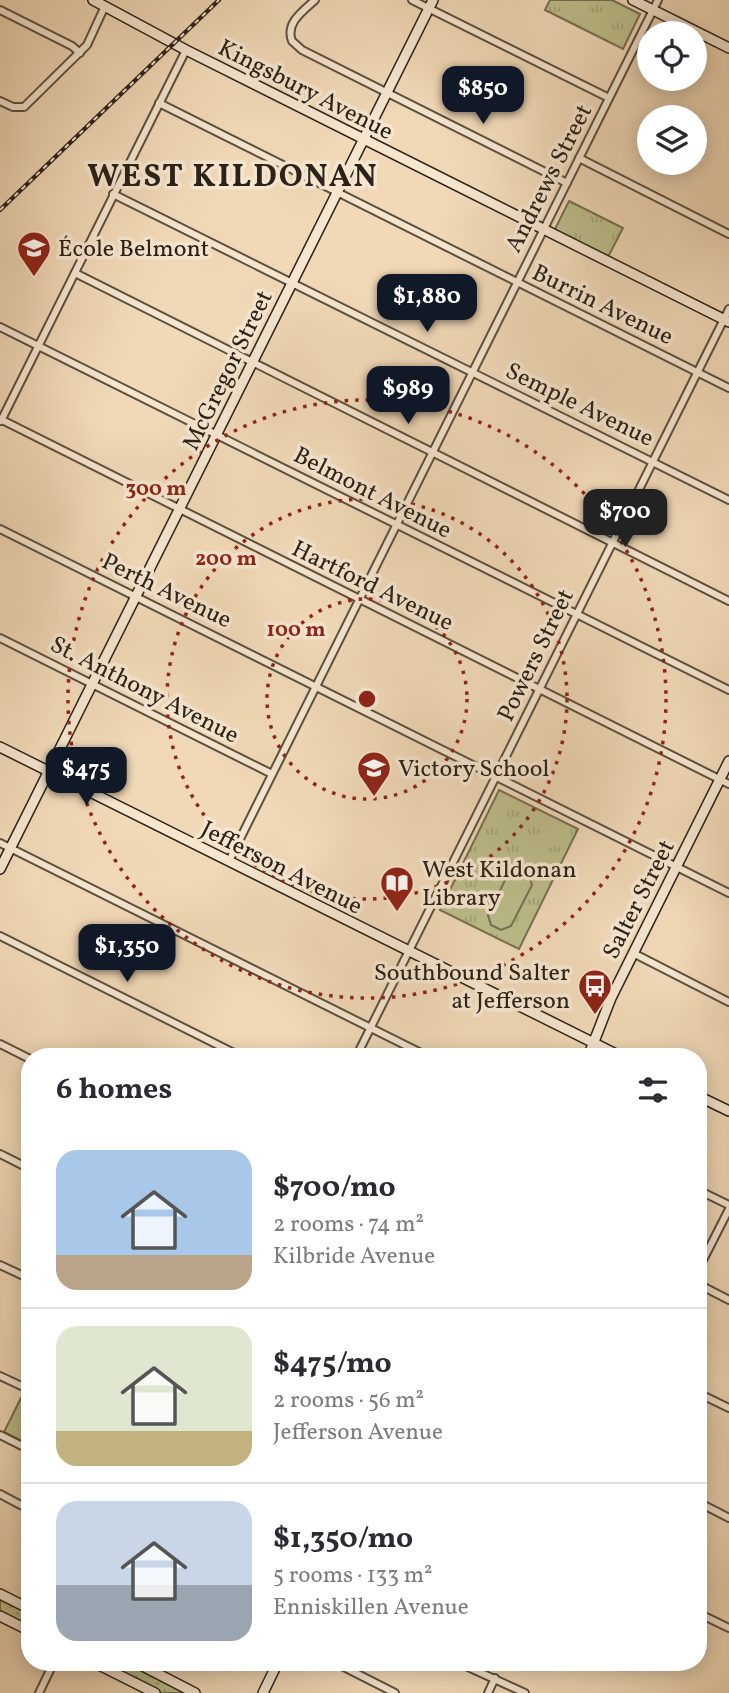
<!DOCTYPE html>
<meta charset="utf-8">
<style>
:root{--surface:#fff;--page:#f2f2f3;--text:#2b2b33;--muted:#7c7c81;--line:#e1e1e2;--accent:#111827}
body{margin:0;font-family:Vollkorn,serif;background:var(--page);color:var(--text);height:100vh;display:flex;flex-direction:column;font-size:26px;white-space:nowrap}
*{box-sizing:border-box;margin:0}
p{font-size:23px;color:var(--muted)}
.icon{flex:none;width:38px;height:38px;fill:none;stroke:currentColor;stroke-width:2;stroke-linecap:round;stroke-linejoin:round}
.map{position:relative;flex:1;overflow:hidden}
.side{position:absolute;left:21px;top:1048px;width:686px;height:623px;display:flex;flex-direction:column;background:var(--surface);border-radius:28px;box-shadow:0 4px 18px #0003}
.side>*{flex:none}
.controls{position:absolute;left:637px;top:21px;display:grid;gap:14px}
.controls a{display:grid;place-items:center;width:70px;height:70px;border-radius:50%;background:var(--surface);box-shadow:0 4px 18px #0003;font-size:35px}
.price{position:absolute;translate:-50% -60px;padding:0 16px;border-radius:14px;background:var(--accent);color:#fff;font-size:23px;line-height:46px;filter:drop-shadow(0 2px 4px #0008)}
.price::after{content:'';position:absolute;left:50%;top:42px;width:21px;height:16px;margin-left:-10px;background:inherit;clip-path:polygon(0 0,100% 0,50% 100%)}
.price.current{background:#222;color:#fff}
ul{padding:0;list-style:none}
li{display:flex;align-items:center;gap:21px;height:175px;padding:0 35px}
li+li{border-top:2px solid var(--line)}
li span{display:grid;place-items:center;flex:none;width:196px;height:140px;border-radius:21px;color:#555}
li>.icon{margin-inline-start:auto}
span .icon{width:84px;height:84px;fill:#fffc;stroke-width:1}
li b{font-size:30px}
h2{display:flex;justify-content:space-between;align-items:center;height:84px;padding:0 35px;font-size:30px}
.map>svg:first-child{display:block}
.grass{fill:url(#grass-dots);stroke:#747052;stroke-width:2}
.park{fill:url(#park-tufts);stroke:#747052;stroke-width:2}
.garden{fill:#bdbe8c;stroke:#747052;stroke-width:2}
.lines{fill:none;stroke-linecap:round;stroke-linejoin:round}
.street-casing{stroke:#5c5040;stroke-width:10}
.secondary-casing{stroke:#2a2219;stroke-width:12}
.street{stroke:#f6e6d0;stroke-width:6}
.secondary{stroke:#f6e6d0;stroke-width:9}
.rail-casing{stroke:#2a2219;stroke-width:4.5}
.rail{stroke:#f6e6d0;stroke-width:2;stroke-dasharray:5;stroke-linecap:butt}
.ring{fill:none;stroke:#8f2418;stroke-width:3.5;stroke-dasharray:3.5 7}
.labels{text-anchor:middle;stroke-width:7;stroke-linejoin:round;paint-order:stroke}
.street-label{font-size:24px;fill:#2a2219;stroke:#f6e6d0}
.poi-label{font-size:24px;fill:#2a2219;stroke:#f6e6d0;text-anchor:start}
.district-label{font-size:32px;font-weight:bold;letter-spacing:2px;fill:#2a2219;stroke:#f6e6d0}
.centre{fill:#8f2418;stroke:#f6e6d0;stroke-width:3.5}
.ring-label{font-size:21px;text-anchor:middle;font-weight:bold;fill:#8f2418;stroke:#f6e6d0;stroke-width:7;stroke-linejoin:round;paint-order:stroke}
</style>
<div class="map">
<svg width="729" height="1693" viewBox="0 0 729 1693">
<defs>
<pattern id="grass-dots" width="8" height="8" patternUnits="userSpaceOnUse" patternTransform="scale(1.75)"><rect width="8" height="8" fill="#bdbe8c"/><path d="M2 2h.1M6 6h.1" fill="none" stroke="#a3a378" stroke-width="1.8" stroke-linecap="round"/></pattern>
<pattern id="park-tufts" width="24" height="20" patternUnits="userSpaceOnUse" patternTransform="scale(1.75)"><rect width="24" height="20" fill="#bdbe8c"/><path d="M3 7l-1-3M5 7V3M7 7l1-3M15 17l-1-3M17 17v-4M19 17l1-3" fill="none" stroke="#a3a378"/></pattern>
</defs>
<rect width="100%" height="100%" fill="#f1d9b7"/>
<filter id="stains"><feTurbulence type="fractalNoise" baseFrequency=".00286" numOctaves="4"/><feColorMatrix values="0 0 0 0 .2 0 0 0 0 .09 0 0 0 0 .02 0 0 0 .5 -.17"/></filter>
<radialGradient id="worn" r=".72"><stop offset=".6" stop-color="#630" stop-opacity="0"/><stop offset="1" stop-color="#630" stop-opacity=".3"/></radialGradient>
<g class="grass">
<path d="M0,1599L30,1614V1627L0,1612Z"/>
<path d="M100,1663H126L186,1693H161Z"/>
</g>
<g class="park">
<path d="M550,0H612L640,14L623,49L545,10Z"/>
<path d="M569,201L623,228L608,257L554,231Z"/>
<path d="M499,790L578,829L519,949L440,910Z"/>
<path d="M21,1398L30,1403V1445L4,1432Z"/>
</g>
<path class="garden" d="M513,871L529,876L532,885L511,926L501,930L491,925L488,915L508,874Z"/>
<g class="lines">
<g class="street-casing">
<g id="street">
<path d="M315,0C303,11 285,23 292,41L302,50L567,183"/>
<path d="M412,0L609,98"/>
<path d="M0,10L72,46L80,53"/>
<path d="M0,101L13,107H24L87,45L105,6"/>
<path d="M159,103L729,388"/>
<path d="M579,158L729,234"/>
<path d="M113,194L729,500"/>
<path d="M75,273L729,601"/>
<path d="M0,327L729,690"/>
<path d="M0,419L729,784"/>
<path d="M1,421L186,50"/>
<path d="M0,529L729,893"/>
<path d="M0,638L272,774"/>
<path d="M0,843L429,1057"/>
<path d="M229,861L658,0"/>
<path d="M0,936L242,1057"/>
<path d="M633,953L729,1002"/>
<path d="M0,1044L30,1059"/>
<path d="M356,1057L729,309"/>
<path d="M0,1154L30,1169"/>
<path d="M698,1190L729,1205"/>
<path d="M0,1265L30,1279"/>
<path d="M698,1270L729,1209"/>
<path d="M698,1284L729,1300"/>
<path d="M0,1376L30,1390"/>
<path d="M698,1393L729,1408"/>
<path d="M0,1435L30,1450"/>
<path d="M0,1494L30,1510"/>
<path d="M698,1502L729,1518"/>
<path d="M698,1613L729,1628"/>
<path d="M334,1662L395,1693"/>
<path d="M457,1662L525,1693"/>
<path d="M39,1693L54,1662"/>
<path d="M488,1693L495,1678"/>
</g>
</g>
<g class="secondary-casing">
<g id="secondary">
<path d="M93,0L186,50L729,322"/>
<path d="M633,0L729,48"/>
<path d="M0,747L622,1057"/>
<path d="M0,869L433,0"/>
<path d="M588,1057L611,998L729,761"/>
<path d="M698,1096L729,1111"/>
<path d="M0,1594L30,1609"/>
<path d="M0,1616L30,1631"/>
<path d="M93,1662L155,1693"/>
<path d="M135,1662L195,1693"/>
<path d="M263,1693L278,1662"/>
</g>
</g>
<use href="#street" class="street"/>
<use href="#secondary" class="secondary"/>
<g class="rail-casing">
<path id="rail" d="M0,210L219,0"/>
</g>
<use href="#rail" class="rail"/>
</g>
<g class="ring">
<circle cx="367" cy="699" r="100"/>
<circle cx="367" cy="699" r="200"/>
<circle cx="367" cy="699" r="299"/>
</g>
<defs>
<g id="school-pin" transform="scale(1.75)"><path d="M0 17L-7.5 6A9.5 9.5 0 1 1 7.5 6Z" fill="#8f2418" stroke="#f6e6d0"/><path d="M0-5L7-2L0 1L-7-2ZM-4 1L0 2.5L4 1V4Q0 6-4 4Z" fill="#fff"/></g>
<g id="library-pin" transform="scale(1.75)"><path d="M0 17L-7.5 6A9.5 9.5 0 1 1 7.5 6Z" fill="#8f2418" stroke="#f6e6d0"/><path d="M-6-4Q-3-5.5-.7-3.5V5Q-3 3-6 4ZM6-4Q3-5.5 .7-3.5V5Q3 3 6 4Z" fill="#fff"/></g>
<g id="bus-pin" transform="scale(1.75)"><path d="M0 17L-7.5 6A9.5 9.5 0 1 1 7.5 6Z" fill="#8f2418" stroke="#f6e6d0"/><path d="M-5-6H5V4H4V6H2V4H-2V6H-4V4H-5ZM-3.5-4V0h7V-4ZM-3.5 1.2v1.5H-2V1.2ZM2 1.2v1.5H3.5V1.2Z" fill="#fff"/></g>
</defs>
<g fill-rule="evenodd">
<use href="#school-pin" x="34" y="248"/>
<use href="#school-pin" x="374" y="768"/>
<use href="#library-pin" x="397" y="883"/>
<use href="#bus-pin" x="595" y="986"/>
</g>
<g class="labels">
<g class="street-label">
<text transform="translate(306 89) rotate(27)" y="8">Kingsbury Avenue</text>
<text transform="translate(548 178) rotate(-63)" y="8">Andrews Street</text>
<text transform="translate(603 304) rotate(26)" y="8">Burrin Avenue</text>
<text transform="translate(227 370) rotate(-64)" y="8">McGregor Street</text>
<text transform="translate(580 404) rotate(26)" y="8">Semple Avenue</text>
<text transform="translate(373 492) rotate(27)" y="8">Belmont Avenue</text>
<text transform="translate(373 585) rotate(26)" y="8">Hartford Avenue</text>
<text transform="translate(167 590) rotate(26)" y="8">Perth Avenue</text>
<text transform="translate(535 655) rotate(-64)" y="8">Powers Street</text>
<text transform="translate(145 689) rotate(27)" y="8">St. Anthony Avenue</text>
<text transform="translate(282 867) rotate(27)" y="8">Jefferson Avenue</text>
<text transform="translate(638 899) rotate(-63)" y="8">Salter Street</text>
</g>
<g class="poi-label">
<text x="58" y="256">École Belmont</text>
<text x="398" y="776">Victory School</text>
<text x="422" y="877">West Kildonan<tspan x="422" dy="28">Library</tspan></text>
<text x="570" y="980" text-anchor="end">Southbound Salter<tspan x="570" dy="28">at Jefferson</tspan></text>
</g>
<g class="district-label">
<text x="233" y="186">WEST KILDONAN</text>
</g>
</g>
<circle cx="367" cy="699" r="10" class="centre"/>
<g class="ring-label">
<text x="156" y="495">300 m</text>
<text x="226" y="565">200 m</text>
<text x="296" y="636">100 m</text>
</g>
<rect width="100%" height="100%" filter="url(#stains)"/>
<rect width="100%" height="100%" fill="url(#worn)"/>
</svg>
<div class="controls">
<a><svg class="icon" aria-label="locate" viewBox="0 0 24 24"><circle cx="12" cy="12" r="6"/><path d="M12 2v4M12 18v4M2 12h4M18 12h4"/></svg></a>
<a><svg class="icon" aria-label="layers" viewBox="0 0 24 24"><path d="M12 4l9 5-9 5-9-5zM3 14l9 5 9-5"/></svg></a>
</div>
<b class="price" style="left:483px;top:126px">$850</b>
<b class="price" style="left:427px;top:334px">$1,880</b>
<b class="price" style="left:408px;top:426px">$989</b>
<b class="price current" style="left:625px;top:549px">$700</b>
<b class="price" style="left:86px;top:807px">$475</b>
<b class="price" style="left:127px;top:984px">$1,350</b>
<section class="side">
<h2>6 homes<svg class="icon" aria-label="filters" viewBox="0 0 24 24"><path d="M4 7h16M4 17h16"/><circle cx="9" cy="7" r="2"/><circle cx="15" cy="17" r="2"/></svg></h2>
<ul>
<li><span style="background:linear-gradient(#a9c7e8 75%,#b9a48a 0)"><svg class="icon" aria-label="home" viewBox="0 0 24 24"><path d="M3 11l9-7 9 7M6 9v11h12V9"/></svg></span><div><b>$700/mo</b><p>2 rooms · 74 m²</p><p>Kilbride Avenue</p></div></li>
<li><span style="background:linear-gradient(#dfe7d0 75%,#c2b280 0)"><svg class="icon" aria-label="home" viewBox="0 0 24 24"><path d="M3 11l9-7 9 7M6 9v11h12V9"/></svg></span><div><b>$475/mo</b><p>2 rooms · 56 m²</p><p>Jefferson Avenue</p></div></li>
<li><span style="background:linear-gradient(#c9d6e8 60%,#9aa5b1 0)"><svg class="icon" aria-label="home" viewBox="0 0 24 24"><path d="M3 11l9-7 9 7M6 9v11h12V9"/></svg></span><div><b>$1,350/mo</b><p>5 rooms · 133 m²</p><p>Enniskillen Avenue</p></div></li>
</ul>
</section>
</div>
